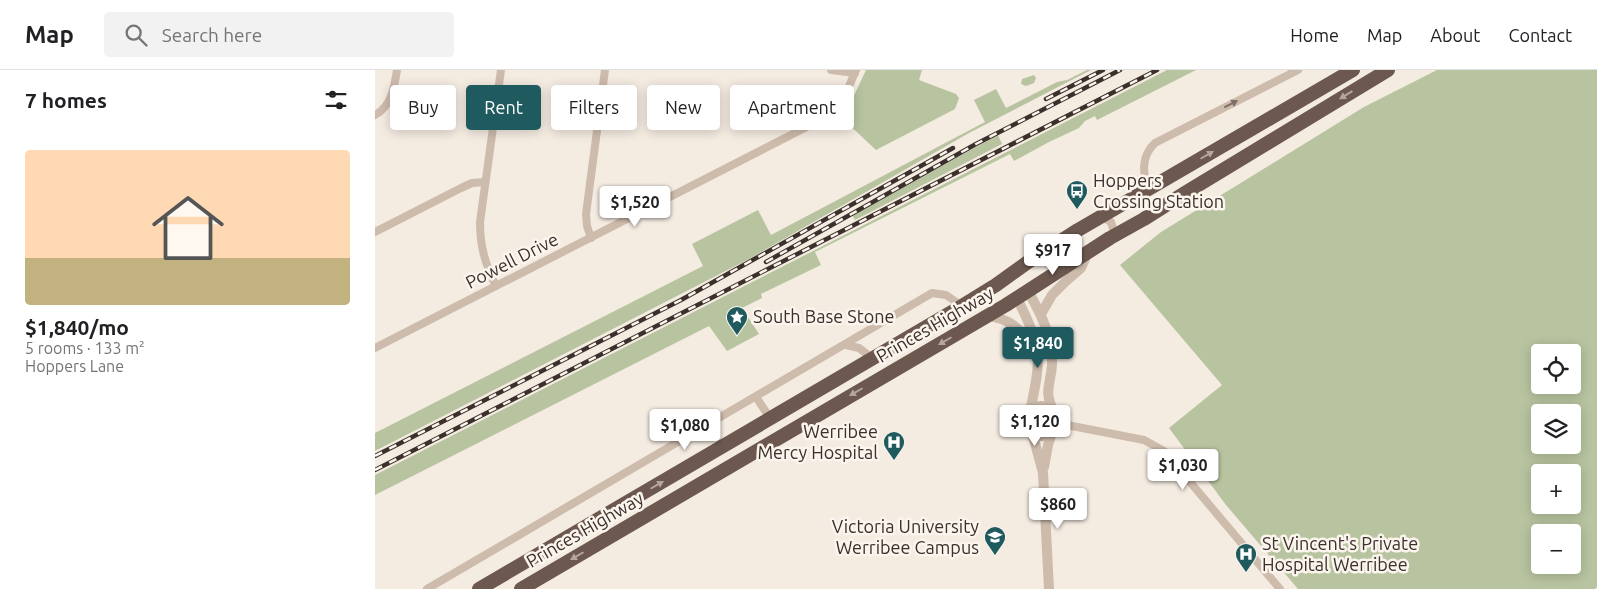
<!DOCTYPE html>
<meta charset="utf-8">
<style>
:root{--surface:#fff;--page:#f2f2f2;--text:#202124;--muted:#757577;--line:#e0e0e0;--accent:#1f5a5e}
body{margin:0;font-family:Ubuntu,sans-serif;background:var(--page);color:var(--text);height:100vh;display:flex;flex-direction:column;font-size:19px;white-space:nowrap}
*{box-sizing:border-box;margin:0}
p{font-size:16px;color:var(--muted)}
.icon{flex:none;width:28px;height:28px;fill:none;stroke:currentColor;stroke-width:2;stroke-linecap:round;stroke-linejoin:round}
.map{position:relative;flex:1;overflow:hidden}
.panel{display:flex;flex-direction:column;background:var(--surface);width:375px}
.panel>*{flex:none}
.guide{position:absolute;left:15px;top:15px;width:475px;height:45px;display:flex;gap:10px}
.tools{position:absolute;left:1156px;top:274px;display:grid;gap:10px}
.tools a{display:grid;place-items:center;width:50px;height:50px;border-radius:5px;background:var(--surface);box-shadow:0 2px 12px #0003;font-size:25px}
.price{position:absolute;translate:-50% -42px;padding:0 11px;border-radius:5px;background:#fff;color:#222;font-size:16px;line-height:32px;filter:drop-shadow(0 1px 2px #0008)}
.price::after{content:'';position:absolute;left:50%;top:30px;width:15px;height:11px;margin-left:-8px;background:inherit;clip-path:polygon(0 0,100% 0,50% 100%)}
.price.selected{background:var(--accent);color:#fff}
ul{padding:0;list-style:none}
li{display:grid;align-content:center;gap:10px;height:265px;padding:0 25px}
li+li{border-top:1px solid var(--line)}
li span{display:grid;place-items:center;height:155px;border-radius:5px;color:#555}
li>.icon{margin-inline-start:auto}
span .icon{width:90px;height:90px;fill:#fffc;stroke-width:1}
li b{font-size:21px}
h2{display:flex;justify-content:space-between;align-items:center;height:60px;padding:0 25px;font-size:21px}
.pill{padding:0 18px;border-radius:5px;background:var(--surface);box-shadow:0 2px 12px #0003;font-size:18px;line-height:45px}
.pill.selected{background:var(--accent);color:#fff}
header{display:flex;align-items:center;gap:30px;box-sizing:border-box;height:70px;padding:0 25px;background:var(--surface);border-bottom:1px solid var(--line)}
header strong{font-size:24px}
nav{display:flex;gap:28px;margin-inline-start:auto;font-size:18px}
.search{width:350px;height:45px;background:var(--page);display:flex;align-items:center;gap:12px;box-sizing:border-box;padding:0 18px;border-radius:5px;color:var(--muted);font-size:19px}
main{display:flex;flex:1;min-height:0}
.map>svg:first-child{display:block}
.green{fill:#b8c4a0;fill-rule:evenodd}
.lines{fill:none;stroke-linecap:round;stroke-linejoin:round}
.minor{stroke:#cdbbac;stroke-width:8}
.tertiary{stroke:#cdbbac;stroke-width:10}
.trunk{stroke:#6c584f;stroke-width:14}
.rail-casing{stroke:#3b302b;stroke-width:4.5}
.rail{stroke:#fbf5ee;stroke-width:2.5;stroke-dasharray:8;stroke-linecap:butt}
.oneway{fill:#b4a69e}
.oneway2{fill:#7d6f65}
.labels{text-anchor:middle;stroke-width:5;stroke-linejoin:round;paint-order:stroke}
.poi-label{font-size:18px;fill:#3b302b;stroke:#fbf5ee;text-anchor:start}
.street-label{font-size:18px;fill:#3b302b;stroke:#fbf5ee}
</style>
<header>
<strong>Map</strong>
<div class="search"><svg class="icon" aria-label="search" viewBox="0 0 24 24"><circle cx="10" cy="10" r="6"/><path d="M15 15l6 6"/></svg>Search here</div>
<nav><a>Home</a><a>Map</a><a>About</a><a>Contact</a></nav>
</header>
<main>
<section class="panel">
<h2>7 homes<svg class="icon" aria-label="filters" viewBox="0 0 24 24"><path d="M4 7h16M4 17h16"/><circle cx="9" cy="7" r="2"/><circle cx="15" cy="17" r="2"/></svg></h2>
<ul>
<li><span style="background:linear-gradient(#ffd9b3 70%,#c2b280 0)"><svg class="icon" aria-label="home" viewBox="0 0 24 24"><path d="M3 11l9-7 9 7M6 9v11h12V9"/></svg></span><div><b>$1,840/mo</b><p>5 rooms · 133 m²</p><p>Hoppers Lane</p></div></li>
</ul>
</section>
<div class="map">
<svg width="1222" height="519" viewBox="0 0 1222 519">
<rect width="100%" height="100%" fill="#f4ebe1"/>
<g class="green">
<path d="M491,0H547L544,10L581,24L584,28L580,39L501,80L468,49Z"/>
<path d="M712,0H716L594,63L374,189L0,381V363L328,196L317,174L383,140L396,165L610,52L599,30L621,19L631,38L682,12L692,10Z"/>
<path d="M792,0H821L722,50L720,46L710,51L704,58L674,72L639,91L635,84L440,182L446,195L386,224L387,228L367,238L384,264L352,281L334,256L0,425V405Z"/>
<path d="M1062,0H1222V517L1220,519H923L851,435L794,358L847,315L745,195L786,162L989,37ZM1165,282H1198V315H1165ZM1165,342H1198V375H1165ZM1165,402H1198V435H1165ZM1165,462H1198V495H1165Z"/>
<path d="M659,5L661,8L659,13L651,16L646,14L647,9Z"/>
<path d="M623,65L627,74L480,150L477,145Z"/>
</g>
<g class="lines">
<g class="minor">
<path d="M456,0L480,3"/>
<path d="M0,45C17,36 19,17 22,0"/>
<path d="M775,118C766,104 767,85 780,73L923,0"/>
<path d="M727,147L736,152L739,162"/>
<path d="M0,162L86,118L97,113L110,112"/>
<path d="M216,168L212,156L211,144L230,0"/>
<path d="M121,216C110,193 105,177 105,152L126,0"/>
<path d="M471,275L484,278L497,288"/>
<path d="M0,278L453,46C468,37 474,15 481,0"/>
<path d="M381,327L395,348"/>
<path d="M680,356L692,355L769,370L789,381L905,519"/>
<path d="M52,519L557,223L571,225L587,236"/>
</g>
<g class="tertiary">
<path d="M653,221C666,244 678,267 677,295C675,319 668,320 680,344"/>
<path d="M642,228C649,243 658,259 661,275C666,297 659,320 655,342"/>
<path d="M666,244L677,225L690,212L706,198L713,182"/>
<path d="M612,246C636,248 645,260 659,278"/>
<circle cx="667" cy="351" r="15"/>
<path d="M657,362L668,403L674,519"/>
<path d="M669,397L673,375L678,360"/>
</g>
<g class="trunk">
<path d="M104,519L587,236L621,215L653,192L703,160L978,0"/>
<path d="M146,519L631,235L735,168L769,149L810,123L1013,0"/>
</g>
<g class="rail-casing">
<g id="rail">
<path d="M671,29L728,0"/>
<path d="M391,192L601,74L745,0"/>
<path d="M0,386L306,230L578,78"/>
<path d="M0,400L782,0"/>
</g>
</g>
<use href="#rail" class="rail"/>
</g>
<defs><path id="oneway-solid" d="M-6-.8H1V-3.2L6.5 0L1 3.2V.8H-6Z" transform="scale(1.25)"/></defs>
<g class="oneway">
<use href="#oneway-solid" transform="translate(971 25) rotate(149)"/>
<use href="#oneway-solid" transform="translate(832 85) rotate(-30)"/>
<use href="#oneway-solid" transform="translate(570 271) rotate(150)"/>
<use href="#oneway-solid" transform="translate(481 322) rotate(150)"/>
<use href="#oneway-solid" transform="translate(282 415) rotate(-30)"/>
<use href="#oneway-solid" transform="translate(202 486) rotate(150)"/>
</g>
<use class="oneway2" href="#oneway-solid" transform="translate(856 34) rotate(-27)"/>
<defs>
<g id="bus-pin" transform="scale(1.125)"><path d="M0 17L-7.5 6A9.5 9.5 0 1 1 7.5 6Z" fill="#1f5a5e" stroke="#fbf5ee"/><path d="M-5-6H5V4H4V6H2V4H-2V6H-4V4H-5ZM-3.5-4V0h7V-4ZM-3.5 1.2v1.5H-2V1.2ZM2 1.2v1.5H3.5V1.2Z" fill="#fff"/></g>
<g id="sight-pin" transform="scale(1.125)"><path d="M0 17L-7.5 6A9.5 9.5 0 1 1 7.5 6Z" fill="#1f5a5e" stroke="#fbf5ee"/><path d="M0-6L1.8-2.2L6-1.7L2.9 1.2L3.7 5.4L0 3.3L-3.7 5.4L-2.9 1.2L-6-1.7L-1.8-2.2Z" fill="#fff"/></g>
<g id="hospital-pin" transform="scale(1.125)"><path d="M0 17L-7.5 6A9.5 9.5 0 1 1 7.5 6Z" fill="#1f5a5e" stroke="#fbf5ee"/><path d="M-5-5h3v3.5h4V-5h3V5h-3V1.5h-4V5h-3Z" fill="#fff"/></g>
<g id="university-pin" transform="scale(1.125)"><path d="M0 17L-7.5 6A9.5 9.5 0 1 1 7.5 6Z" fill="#1f5a5e" stroke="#fbf5ee"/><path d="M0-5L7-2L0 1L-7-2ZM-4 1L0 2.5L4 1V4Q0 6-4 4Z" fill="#fff"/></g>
</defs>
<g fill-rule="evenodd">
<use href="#bus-pin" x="702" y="121"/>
<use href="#sight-pin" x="362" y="247"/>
<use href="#hospital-pin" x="519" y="372"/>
<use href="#university-pin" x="620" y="467"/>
<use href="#hospital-pin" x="871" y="484"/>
</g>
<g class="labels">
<g class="poi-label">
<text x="718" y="117">Hoppers<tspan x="718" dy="21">Crossing Station</tspan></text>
<text x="378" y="253">South Base Stone</text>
<text x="503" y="368" text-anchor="end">Werribee<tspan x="503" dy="21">Mercy Hospital</tspan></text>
<text x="604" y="463" text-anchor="end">Victoria University<tspan x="604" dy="21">Werribee Campus</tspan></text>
<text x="887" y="480">St Vincent's Private<tspan x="887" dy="21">Hospital Werribee</tspan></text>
</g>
<g class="street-label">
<text transform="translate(137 191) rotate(-27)" y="6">Powell Drive</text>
<text transform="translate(560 255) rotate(-30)" y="6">Princes Highway</text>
<text transform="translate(210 460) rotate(-30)" y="6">Princes Highway</text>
</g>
</g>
</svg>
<div class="tools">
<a><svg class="icon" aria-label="locate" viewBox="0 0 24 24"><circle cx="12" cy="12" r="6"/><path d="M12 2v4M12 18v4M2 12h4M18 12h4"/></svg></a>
<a><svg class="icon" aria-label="layers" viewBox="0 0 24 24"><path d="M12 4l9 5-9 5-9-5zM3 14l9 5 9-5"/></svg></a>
<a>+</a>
<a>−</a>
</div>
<b class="price" style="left:260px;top:158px">$1,520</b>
<b class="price" style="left:678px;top:206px">$917</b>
<b class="price selected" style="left:663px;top:299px">$1,840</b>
<b class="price" style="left:660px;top:377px">$1,120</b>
<b class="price" style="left:310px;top:381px">$1,080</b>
<b class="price" style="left:808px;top:421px">$1,030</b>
<b class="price" style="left:683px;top:460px">$860</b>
<div class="guide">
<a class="pill">Buy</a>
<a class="pill selected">Rent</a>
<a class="pill">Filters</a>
<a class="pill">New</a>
<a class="pill">Apartment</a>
</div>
</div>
</main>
